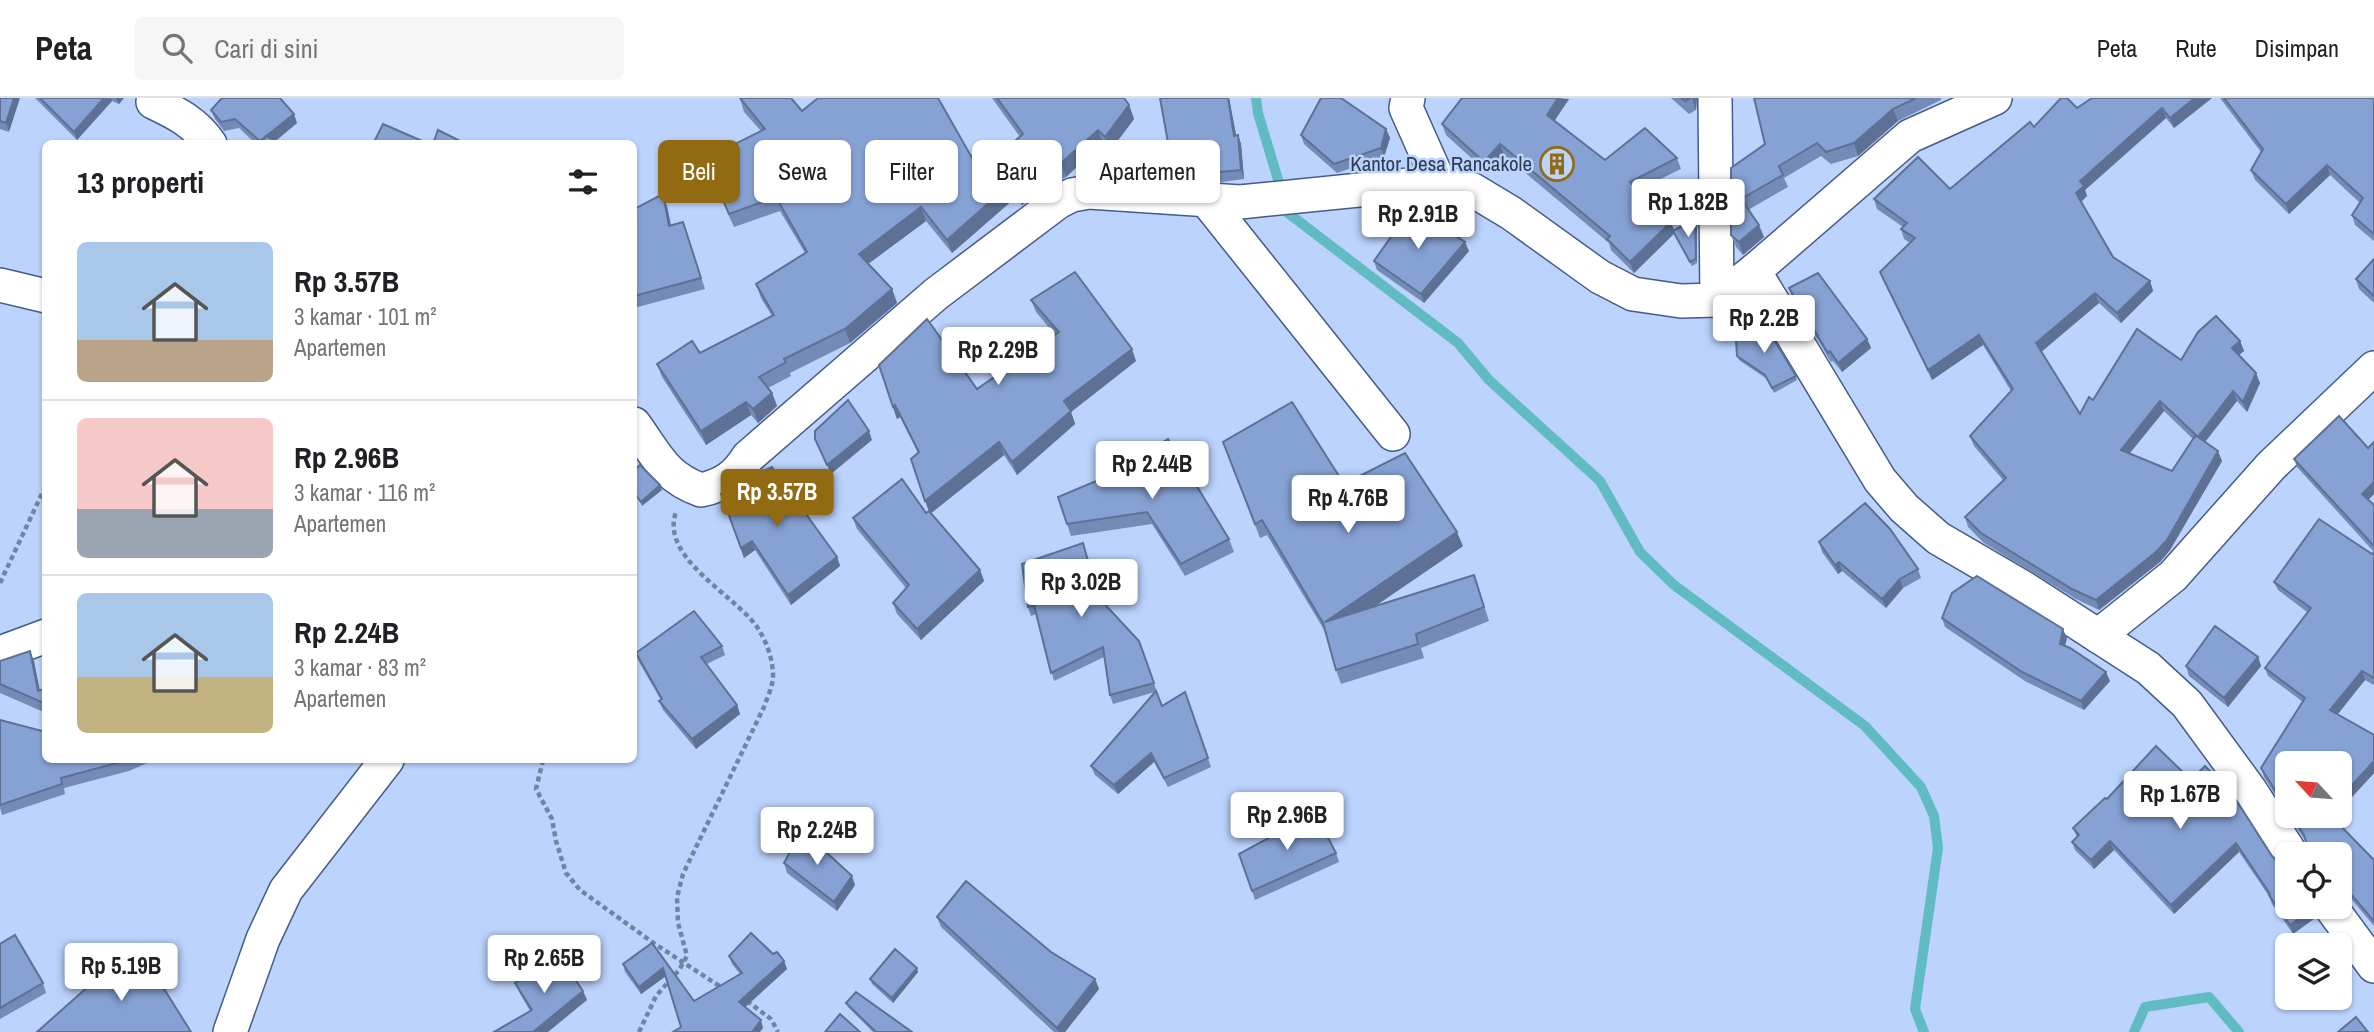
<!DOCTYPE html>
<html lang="id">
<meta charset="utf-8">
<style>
:root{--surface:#fff;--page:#f6f6f6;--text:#202124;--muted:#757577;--line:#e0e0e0;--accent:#916a11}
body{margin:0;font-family:"Archivo Narrow",sans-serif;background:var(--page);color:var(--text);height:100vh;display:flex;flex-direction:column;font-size:26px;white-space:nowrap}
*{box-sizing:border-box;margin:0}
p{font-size:23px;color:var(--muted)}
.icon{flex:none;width:38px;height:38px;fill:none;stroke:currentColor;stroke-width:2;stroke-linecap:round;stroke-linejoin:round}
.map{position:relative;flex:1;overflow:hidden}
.sheet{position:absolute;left:42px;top:42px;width:595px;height:623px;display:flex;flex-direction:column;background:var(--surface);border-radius:10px;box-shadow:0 2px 5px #0004}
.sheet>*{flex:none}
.guide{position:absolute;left:658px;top:42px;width:665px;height:63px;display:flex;gap:14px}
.needle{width:46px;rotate:296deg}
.fabs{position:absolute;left:2275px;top:653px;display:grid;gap:14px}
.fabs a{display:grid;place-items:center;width:77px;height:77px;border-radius:10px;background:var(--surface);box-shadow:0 2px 5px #0004;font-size:35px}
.price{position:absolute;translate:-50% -60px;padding:0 16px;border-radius:7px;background:#fff;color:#222;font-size:23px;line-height:46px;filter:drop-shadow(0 2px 4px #0008)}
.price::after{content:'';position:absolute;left:50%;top:42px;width:21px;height:16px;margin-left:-10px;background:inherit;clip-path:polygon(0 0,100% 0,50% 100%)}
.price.current{background:var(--accent);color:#fff}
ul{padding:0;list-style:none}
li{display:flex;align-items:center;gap:21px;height:175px;padding:0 35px}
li+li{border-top:2px solid var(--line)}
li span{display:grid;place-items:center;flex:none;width:196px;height:140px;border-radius:10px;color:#555}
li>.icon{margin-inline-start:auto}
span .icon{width:84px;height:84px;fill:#fffc;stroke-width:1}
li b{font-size:30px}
h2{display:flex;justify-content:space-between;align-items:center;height:84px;padding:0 35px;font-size:30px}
.chip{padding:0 24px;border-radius:10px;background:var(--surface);box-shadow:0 2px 5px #0004;font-size:24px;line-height:63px}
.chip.current{background:var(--accent);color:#fff}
header{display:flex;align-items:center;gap:42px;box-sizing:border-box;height:98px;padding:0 35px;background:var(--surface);border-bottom:2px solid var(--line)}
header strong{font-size:33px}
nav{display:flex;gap:38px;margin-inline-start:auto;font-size:24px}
.search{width:490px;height:63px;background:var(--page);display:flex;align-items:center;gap:18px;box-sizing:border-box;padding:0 24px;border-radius:10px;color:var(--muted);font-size:26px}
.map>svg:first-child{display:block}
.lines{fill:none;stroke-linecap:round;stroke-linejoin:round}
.stream{stroke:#60bbc2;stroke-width:10}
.minor-casing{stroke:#435c8a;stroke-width:36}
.path{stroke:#7284a3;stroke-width:4.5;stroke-dasharray:5 3.5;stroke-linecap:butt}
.minor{stroke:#fff;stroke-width:33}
.wall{fill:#738bb6;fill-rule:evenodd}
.shaded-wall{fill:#5e7194}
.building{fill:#86a2d4;stroke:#5e7194;stroke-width:2;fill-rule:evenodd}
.labels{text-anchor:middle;stroke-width:5;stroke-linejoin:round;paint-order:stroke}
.poi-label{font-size:21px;fill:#303c51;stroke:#bbd3fd;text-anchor:end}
</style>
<header>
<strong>Peta</strong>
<div class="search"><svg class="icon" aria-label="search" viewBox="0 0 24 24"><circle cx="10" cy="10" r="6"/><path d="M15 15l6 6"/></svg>Cari di sini</div>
<nav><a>Peta</a><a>Rute</a><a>Disimpan</a></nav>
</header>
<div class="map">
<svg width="2374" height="934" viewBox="0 0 2374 934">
<rect width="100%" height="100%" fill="#bbd3fd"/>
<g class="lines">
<g class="stream">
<path d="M1256,0L1258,15L1288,115L1458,245L1489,282L1600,383L1640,454L1674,487L1865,628L1921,689L1934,718L1938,750L1915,911L1924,934"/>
<path d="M2134,934L2145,909L2209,899L2239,934"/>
</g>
<g class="minor-casing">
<g id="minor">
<path d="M1408,0L1406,10L1439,84"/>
<path d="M1715,0L1717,202"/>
<path d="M153,4C176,15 195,24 210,46"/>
<path d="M1207,103L1393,336"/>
<path d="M1754,173L1880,382L1904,410L1938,440L2022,489L2148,570L2187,606L2250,692L2291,756"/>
<path d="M0,187L46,198"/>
<path d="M634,326C656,356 664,379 701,392C724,387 736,378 748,359L936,196L1058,104L1072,97L1089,94L1240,104L1439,84L1471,91L1511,115L1600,179L1633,196L1681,203L1717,202L1754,173L1910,38L1995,0"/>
<path d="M2098,538L2173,478L2271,368L2374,270"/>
<path d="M0,555L46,538"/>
<path d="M2330,808L2374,868"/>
<path d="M230,934L263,841L286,792L387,662"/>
</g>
</g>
<g class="path">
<path d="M0,485L46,387"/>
<path d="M543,662L536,691L552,721L556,743L566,775L580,792L655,846L724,891"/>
<path d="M747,903L771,921L778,934"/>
<path d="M639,934L656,898L679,872L687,858L678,825L677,799L683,776L764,609C767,600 773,588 773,578C773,562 767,545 759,532C738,498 659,461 676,414"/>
</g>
<use href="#minor" class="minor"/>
</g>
<g class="wall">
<path d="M0,0L9,34L0,31Z"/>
<path d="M35,0H124L119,6L112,3L77,42Z"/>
<path d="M740,0L802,13L980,74L1020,39L992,0H1124L1129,7L1134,21L1110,53L1103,45L1066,79L1047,88L1022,107L1015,100L952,155L926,123L868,166L892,191L897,205L850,245L790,275L791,278L768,290L772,295L777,308L758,325L751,317L706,347L662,279L657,266L700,255L772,218L761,200L756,186L805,155L780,113L734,129L710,75L705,61L761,33L744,14Z"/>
<path d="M1229,0L1236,37H1238L1241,46L1244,81L1222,84L1186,81L1177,59H1172L1169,50Z"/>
<path d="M1671,0H1697L1696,12L1689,16Z"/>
<path d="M1754,0H1941V2L1898,23L1858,58L1831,66L1821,58L1784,80L1788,89L1748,112L1764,139L1743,157L1736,149L1731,137V70L1765,46Z"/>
<path d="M2212,0L2174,30L2166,20L2085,92L2087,98L2081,103L2113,159L2150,183L2153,193L2121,225L2099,205L2041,254L2080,316L2093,302L2181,262L2240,243L2244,253L2239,257L2260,285L2247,314L2237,303L2205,344L2222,363L2170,452L2160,464L2099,512L2076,501L1984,445L1968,429L1965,419L2003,382L1974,348L1970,338L2011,293L1983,247L1932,282L1884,184L1880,174L1910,145L1904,141L1901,131L1903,129L1877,111L1874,101L1950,91L2034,29L2077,10ZM2164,313L2193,341L2172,373L2130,355Z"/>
<path d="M2220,0H2374V143L2355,127L2352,117L2360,105L2330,77L2289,116L2255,82L2251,72L2261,54Z"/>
<path d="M1569,1L1554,23L1605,62L1677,60L1681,71L1638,92L1671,124L1674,133L1697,126V165L1692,168L1674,135L1634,175L1611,152L1609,145L1504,57L1488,75L1446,37L1442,26Z"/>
<path d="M211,12L297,25L275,43L281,46H256L239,30L224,33L215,21Z"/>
<path d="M1386,31L1390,40L1384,59L1337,75L1304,46L1301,37Z"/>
<path d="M667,108L671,127L683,124L705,191L634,210V111Z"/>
<path d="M1469,153L1424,205L1377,172L1374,163Z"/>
<path d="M2374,161V205L2359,191L2356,181Z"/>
<path d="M1789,190L1867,241L1871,250L1842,274L1833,263L1831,264L1792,199Z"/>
<path d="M1031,202L1136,263L1071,314L1075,326L1017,377L1004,357L931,415L980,472L984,483L921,542L897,516L893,505L906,490L857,431L853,420L926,415L929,413L918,355L900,319L897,321L879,267L977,291L1055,237L1036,214Z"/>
<path d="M1737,258L1796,278L1797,282L1774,295L1767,281L1739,262Z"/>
<path d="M1223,344L1344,386L1463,448L1374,509L1474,477L1489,523L1421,550L1424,560L1341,586L1336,572L1326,535L1267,437L1260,440Z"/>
<path d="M2294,361L2374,396L2368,402L2374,407V454L2297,369Z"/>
<path d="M1118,370L1229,441L1234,454L1185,478L1152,426L1071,438L1058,399L1119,373Z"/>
<path d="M721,396L837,459L840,468L791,507L755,452L744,460Z"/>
<path d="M1819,444L1918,471L1921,480L1903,490L1886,510L1842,473L1838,476L1822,454Z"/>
<path d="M1086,454L1099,500L1139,543L1162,608L1185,594L1211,669L1168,689L1154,664L1118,696L1095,677L1091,668L1155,594L1113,606L1110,597L1104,559L1054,583L1036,516L1031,518L1028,509Z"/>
<path d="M2374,454V587L2365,582L2337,616L2374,675L2340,712V665H2287V715L2264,679L2261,670L2303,604L2268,578L2265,570L2307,514L2278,492L2274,484L2372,456Z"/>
<path d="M1942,520L2067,540L2065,548L2110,583L2084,612L2025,583L1945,529Z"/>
<path d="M722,548L725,557L707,566L737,607L740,616L696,651L663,612L659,603L661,602L639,564L636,555Z"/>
<path d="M30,553L34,563L39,592L46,590V615L0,595V563Z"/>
<path d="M2258,559L2261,568L2228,609L2189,578L2186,568Z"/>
<path d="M0,622L46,662H154L129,673L64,690L65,696L2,717L0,710Z"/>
<path d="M2107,701L2272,758L2311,808L2315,820L2293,836L2272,806L2269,798L2239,754L2174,816L2114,752L2094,771L2075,752L2072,744L2077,739L2073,730Z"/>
<path d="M2289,718H2335L2333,720L2374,762V828L2347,796L2340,792V756L2307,747L2306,744Z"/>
<path d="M1336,755L1339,764L1255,802L1239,756Z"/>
<path d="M784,765L855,787L837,813L787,775Z"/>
<path d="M937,819L1051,854L1095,881L1099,891L1065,934H1054L941,829Z"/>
<path d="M652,845L694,903L740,876L732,866L729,858L773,856L784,863L787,871L745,909L763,930L681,929L666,878L641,896L625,874L623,866Z"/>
<path d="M0,846L43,885L46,895L0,921Z"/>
<path d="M918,874L893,905L872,886L870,881Z"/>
<path d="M515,885L583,893L587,902L530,913L519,894Z"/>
<path d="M846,905L912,934H873L848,909Z"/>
</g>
<g class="shaded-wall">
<path d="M14,0H20L9,34L6,25Z"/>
<path d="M104,0H111L112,3L77,42L74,34Z"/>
<path d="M116,0H124L119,6Z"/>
<path d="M1228,0H1229L1238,47L1234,38Z"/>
<path d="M1558,0L1569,1L1551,28L1547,17Z"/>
<path d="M1692,0H1697L1696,12Z"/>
<path d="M2195,0H2212L2174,30L2170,20Z"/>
<path d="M1129,7L1134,21L1110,53L1105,39Z"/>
<path d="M2162,10L2166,20L2085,92L2087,98L2080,105L2076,95L2080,83Z"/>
<path d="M1893,11L1898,23L1858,58L1854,45Z"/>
<path d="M294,16L297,25L272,46H261L260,43Z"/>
<path d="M1386,31L1390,40L1384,59L1381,50Z"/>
<path d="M1098,32L1103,45L1066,79L1061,65Z"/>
<path d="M1238,37L1241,46L1244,81L1241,72Z"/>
<path d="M1500,46L1504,57L1488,75L1484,64Z"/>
<path d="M2327,67L2330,77L2289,116L2286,106Z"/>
<path d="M1042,75L1047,88L1022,107L1017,94Z"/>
<path d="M1010,86L1015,100L952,155L947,142Z"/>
<path d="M663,96L667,108L673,139L669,128Z"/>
<path d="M921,109L926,123L864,169L859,156Z"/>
<path d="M1695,121L1697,126V165L1696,161Z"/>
<path d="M1671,124L1675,135L1634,175L1630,164Z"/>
<path d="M1759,127L1764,139L1743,157L1739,144Z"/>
<path d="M1465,144L1469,153L1424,205L1421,196Z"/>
<path d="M2150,183L2153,193L2121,225L2117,215Z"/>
<path d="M892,191L897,205L850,245L845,231Z"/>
<path d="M2095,195L2099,205L2040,255L2036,245Z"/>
<path d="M1979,237L1983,247L1932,282L1928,272Z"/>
<path d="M1867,241L1871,250L1842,274L1838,265Z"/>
<path d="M2240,243L2244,253L2235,260L2232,250Z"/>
<path d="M1132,251L1136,263L1071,314L1075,326L1017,377L1012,364L1064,303Z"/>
<path d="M2256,275L2260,285L2247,314L2243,304Z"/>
<path d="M2233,293L2237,303L2201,349L2198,339Z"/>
<path d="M772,295L777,308L758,325L753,311Z"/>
<path d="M2160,303L2164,313L2124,362L2121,352Z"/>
<path d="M746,304L751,317L706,347L701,333Z"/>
<path d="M895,307L900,319L897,321L893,309Z"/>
<path d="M869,333L872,342L831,376L827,367Z"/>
<path d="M999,344L1004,357L930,416L925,403Z"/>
<path d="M2218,353L2222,363L2170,452L2160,464L2099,512L2096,502Z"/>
<path d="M2374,384V396L2365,405L2362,396Z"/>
<path d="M660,387L662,392L642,408L641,404Z"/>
<path d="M1457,434L1463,448L1331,538L1325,524Z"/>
<path d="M752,443L755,452L744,460L741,450Z"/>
<path d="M837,459L840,468L791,507L788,497Z"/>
<path d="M1839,464L1842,473L1838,476L1835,467Z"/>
<path d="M980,472L984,483L921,542L917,531Z"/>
<path d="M1900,481L1903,490L1886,510L1882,501Z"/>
<path d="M2063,531L2067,540L2063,555L2060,546Z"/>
<path d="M30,553L34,563L42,603L38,593Z"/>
<path d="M2258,559L2261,568L2228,609L2224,600Z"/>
<path d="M2362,573L2365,582L2334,621L2330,612Z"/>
<path d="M2106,574L2110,583L2084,612L2081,603Z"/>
<path d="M737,607L740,616L696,651L692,641Z"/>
<path d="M1151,655L1154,664L1118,696L1114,687Z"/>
<path d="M2374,663V675L2340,712V700Z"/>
<path d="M2110,743L2114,752L2094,771L2091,762Z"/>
<path d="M2236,745L2239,754L2174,816L2171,807Z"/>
<path d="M852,778L855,787L837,813L834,804Z"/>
<path d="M2312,811L2315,820L2293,836L2290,827Z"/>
<path d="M784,863L787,871L742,912L739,904Z"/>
<path d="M663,870L666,878L641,896L639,889Z"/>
<path d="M917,870L918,874L893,905L892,900Z"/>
<path d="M1095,881L1099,891L1065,934H1058L1057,930Z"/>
<path d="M583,893L587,902L548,934H533Z"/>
<path d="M761,922L763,930L760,934H752Z"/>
</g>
<g class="building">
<path d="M0,0H14L6,25L0,23Z"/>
<path d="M40,0H104L74,34Z"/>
<path d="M222,0H280L294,16L260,43L235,21L221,24L211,12Z"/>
<path d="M740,0H791L802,13L818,0H938L980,74L1023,36L997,0H1124L1129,7L1105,39L1098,32L1061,65L1042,75L1017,94L1010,86L947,142L921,109L859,156L892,191L845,231L784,261L786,264L759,279L772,295L753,311L746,304L701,333L657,266L692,243L700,255L774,217L756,186L807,154L776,99L729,116L705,61L765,31Z"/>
<path d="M1160,0H1228L1234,38L1238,37L1241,72L1219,74L1183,72L1174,49L1169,50Z"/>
<path d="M1321,0H1341L1386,31L1381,50L1334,66L1301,37Z"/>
<path d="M1462,0H1558L1547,17L1605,62L1645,30L1677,60L1630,84L1671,124L1630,164L1607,141L1610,138L1500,46L1484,64L1442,26Z"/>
<path d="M1681,0H1691L1685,3Z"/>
<path d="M1754,0H1916L1893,11L1854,45L1826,54L1817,45L1779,68L1783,77L1741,101L1759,127L1739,144L1731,137V70L1765,46Z"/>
<path d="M2061,0H2067L2077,10L2092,0H2195L2170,20L2162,10L2080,83L2084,88L2076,95L2113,159L2150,183L2117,215L2095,195L2036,245L2080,316L2089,299L2093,302L2137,231L2181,262L2198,234L2216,218L2240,243L2232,250L2256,275L2243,304L2233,293L2198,339L2218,353L2167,442L2156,454L2096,502L2072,491L1981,435L1965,419L2006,380L1970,338L2013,291L1979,237L1928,272L1880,174L1915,140L1901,131L1907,125L1874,101L1918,59L1950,91L2030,24L2034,29ZM2160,303L2198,339L2195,338L2172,373L2121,352Z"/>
<path d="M2224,0H2374V136L2352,117L2363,100L2327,67L2286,106L2251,72L2263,51Z"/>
<path d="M383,26L429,46H373Z"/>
<path d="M438,32L466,46H433Z"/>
<path d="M266,38L281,46H262Z"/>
<path d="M663,96L669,128L683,124L701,180L634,198V111Z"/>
<path d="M1412,109L1465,144L1421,196L1374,163Z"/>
<path d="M1695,121L1696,161L1690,164L1673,133Z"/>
<path d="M2374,161V198L2356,181Z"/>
<path d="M1075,174L1132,251L1064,303L1071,313L1012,364L999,344L925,403L911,361L919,354L895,307L893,309L879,267L927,221L977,291L1059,234L1031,202Z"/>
<path d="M1818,175L1867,241L1838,265L1830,253L1828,255L1789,190Z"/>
<path d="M1763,223L1796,278L1772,290L1765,277L1737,258L1736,241Z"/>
<path d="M848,302L869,333L827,367L815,341V333Z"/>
<path d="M1292,304L1344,386L1405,355L1457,434L1325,524L1474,477L1484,509L1416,536L1418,546L1336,572L1323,525L1262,422L1255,426L1223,344Z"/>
<path d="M2339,318L2368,350L2374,344V384L2362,396L2374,407V448L2294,361Z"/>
<path d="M1168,341L1229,441L1181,466L1147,414L1067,426L1058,399L1120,373L1118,370Z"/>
<path d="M640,367L660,387L641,404L634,395V373Z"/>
<path d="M772,369L837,459L788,497L752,443L741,450L721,396L743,382Z"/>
<path d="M902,381L926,415L929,413L980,472L917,531L893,505L909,487L853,420Z"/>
<path d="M1865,405L1890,431L1918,471L1900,481L1882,501L1839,464L1835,467L1819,444Z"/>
<path d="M2319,421L2372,456L2374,454V580L2362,573L2330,612L2374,637V663L2340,700V665H2287V711L2261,670L2305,600L2265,570L2311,510L2274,484Z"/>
<path d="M1083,445L1098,499L1139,543L1154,585L1110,597L1103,549L1051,575L1034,507L1028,509L1022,466Z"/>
<path d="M1977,478L2063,531L2060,546L2070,550L2106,574L2081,603L2022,574L1942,520L1952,495Z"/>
<path d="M694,513L722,548L701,559L737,607L692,641L659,603L662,601L636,555Z"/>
<path d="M2215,528L2258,559L2224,600L2186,568Z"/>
<path d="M30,553L38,593L46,590V606L0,586V563Z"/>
<path d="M1156,593L1162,608L1185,594L1208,660L1164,680L1151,655L1114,687L1091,668Z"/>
<path d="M0,622L46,634V662H128L61,680L62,686L0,707Z"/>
<path d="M2156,648L2191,682L2205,668L2233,697L2272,758L2278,764L2287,766V808H2311L2312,811L2290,827L2269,797L2270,796L2236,745L2171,807L2110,743L2091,762L2072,744L2079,737L2073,730L2105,700L2107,701Z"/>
<path d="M1315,715L1336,755L1252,793L1239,756Z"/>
<path d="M2292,718H2331L2374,762V823L2344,788L2340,785V756H2305L2307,747L2304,737Z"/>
<path d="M802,732L852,778L834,804L784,765Z"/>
<path d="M966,783L1051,854L1095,881L1057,930L937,819Z"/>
<path d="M751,835L773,856L777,854L784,863L739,904L761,922L752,934H673L681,929L663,870L639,889L623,866L652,845L694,903L742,875L729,858Z"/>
<path d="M15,837L43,885L0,910V846Z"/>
<path d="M136,846L191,934H37Z"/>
<path d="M895,851L917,870L892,900L870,881Z"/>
<path d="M558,856L583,893L533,934H494L532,912L515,885Z"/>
<path d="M856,894L912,934H876L846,905Z"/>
<path d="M840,916L860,934H825Z"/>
<path d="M2356,919L2368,934H2338Z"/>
</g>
<defs>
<g id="building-ring" transform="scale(1.75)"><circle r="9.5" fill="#bbd3fd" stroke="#916a11" stroke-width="1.5"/><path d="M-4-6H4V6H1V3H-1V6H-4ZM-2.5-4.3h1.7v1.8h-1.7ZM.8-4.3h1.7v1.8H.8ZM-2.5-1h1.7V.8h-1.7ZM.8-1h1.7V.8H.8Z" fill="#916a11"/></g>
</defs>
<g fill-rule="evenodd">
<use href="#building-ring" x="1557" y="66"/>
</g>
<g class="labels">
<g class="poi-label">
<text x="1532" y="73">Kantor Desa Rancakole</text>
</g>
</g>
</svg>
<div class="fabs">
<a><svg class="needle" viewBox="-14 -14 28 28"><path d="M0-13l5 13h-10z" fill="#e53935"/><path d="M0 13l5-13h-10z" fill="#757577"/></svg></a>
<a><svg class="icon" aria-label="locate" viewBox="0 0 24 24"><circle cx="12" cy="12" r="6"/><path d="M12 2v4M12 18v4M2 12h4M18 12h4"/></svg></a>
<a><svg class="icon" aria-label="layers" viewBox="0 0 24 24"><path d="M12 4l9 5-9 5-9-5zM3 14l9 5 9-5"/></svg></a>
</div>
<b class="price" style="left:1688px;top:141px">Rp 1.82B</b>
<b class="price" style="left:1418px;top:153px">Rp 2.91B</b>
<b class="price" style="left:1764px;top:257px">Rp 2.2B</b>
<b class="price" style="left:998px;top:289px">Rp 2.29B</b>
<b class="price" style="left:1152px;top:403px">Rp 2.44B</b>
<b class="price current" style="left:777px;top:431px">Rp 3.57B</b>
<b class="price" style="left:1348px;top:437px">Rp 4.76B</b>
<b class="price" style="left:1081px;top:521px">Rp 3.02B</b>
<b class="price" style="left:2180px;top:733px">Rp 1.67B</b>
<b class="price" style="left:1287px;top:754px">Rp 2.96B</b>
<b class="price" style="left:817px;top:769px">Rp 2.24B</b>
<b class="price" style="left:544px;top:897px">Rp 2.65B</b>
<b class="price" style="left:121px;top:905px">Rp 5.19B</b>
<div class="guide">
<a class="chip current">Beli</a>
<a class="chip">Sewa</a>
<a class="chip">Filter</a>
<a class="chip">Baru</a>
<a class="chip">Apartemen</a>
</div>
<section class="sheet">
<h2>13 properti<svg class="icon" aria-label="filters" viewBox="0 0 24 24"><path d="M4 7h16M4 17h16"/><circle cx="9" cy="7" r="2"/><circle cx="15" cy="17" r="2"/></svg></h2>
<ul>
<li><span style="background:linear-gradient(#a9c7e8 70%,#b9a48a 0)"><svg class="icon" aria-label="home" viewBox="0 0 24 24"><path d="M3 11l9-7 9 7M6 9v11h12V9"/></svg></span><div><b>Rp 3.57B</b><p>3 kamar · 101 m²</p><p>Apartemen</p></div></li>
<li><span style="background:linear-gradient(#f6c9c9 65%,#9aa5b1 0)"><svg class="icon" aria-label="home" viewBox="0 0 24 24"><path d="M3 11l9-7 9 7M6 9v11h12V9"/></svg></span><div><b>Rp 2.96B</b><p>3 kamar · 116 m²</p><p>Apartemen</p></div></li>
<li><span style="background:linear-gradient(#a9c7e8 60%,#c2b280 0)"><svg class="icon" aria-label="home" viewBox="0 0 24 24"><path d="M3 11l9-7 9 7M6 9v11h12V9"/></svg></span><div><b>Rp 2.24B</b><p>3 kamar · 83 m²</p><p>Apartemen</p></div></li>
</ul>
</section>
</div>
